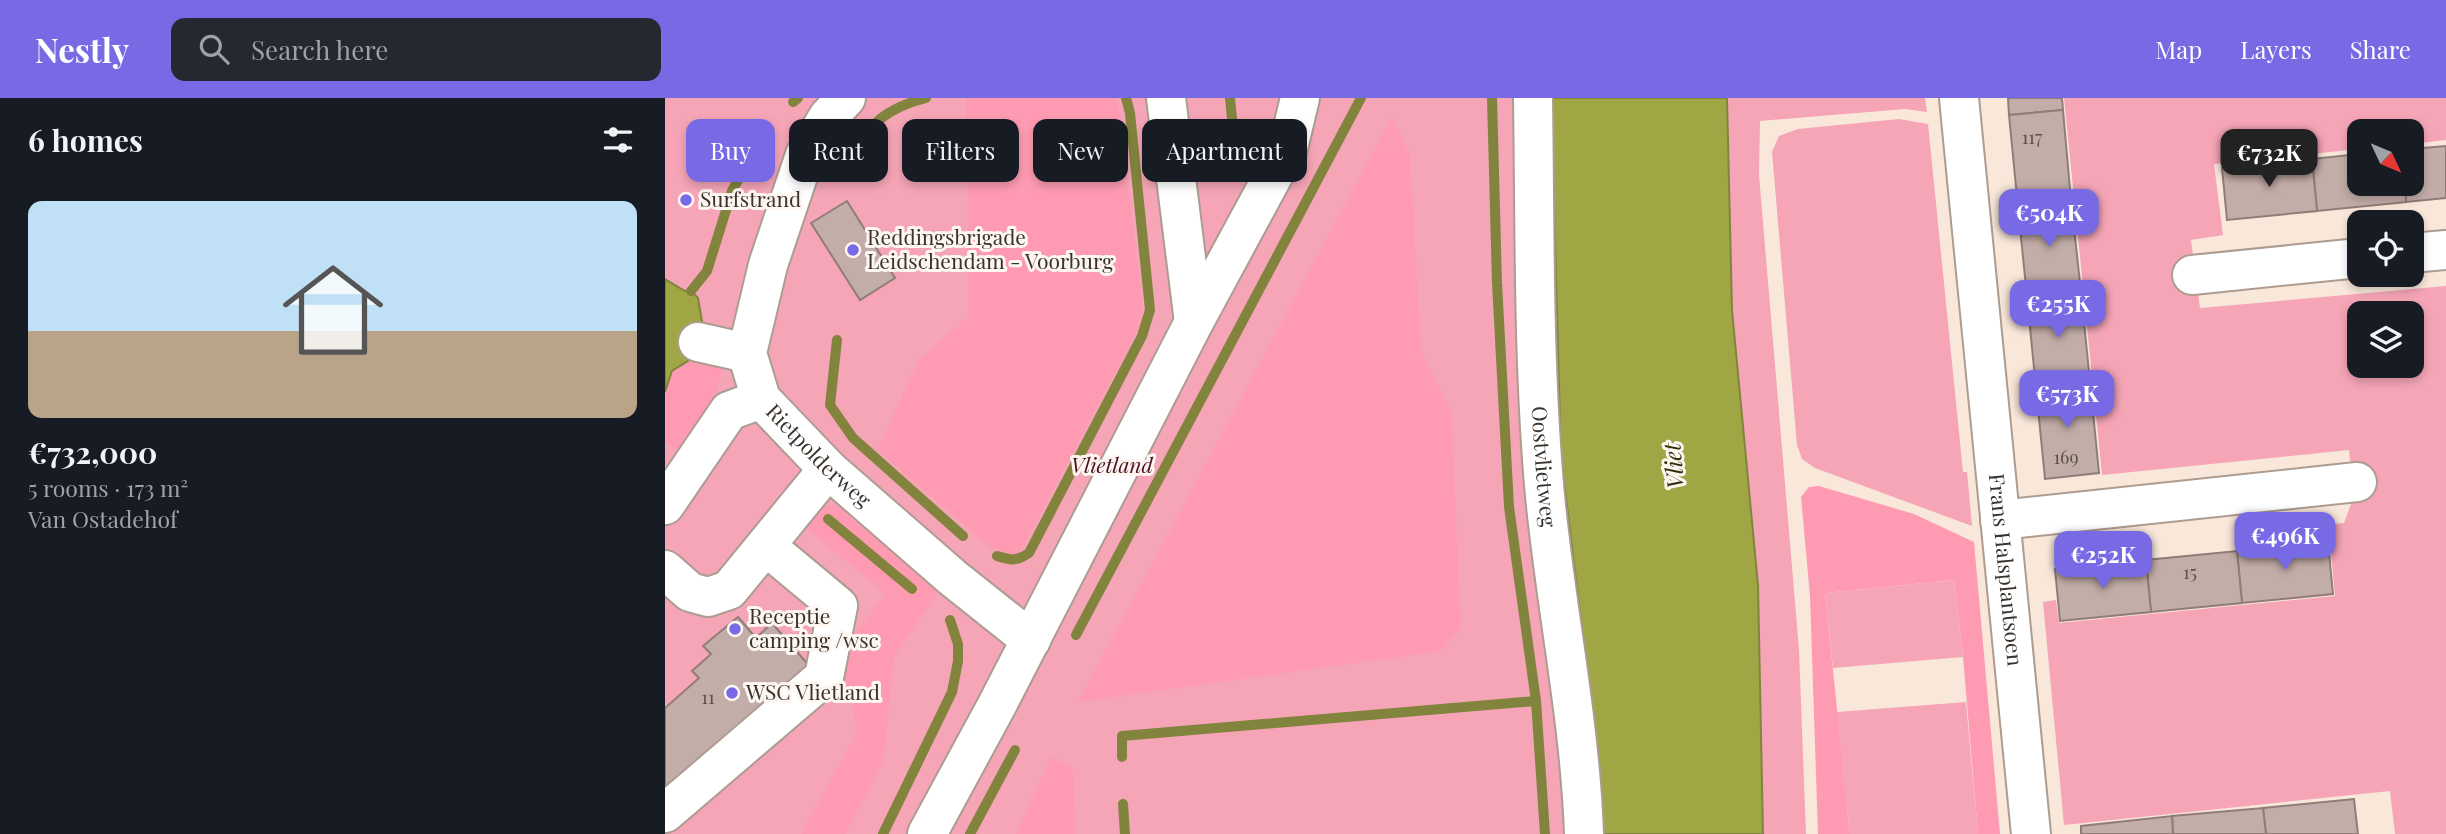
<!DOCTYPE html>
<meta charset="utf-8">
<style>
:root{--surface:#171b24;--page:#242831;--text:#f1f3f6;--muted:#9ea1a6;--line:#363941;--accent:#786ae5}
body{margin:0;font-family:"Playfair Display",serif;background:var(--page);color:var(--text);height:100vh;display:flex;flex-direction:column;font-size:26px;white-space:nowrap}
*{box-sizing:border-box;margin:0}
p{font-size:23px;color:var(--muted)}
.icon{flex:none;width:38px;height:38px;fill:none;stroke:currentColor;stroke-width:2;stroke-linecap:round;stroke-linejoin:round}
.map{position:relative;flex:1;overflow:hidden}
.sheet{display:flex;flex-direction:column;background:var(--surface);width:665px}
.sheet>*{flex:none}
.top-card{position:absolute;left:21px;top:21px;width:665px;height:63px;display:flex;gap:14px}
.needle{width:46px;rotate:134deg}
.controls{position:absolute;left:1682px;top:21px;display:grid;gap:14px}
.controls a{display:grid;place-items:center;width:77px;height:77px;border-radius:14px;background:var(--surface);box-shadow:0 4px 10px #0003;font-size:35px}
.price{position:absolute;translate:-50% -60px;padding:0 16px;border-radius:14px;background:var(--accent);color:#fff;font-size:23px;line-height:46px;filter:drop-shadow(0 2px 4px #0008)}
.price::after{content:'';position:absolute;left:50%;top:42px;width:21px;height:16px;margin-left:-10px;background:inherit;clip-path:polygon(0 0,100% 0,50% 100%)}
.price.current{background:#222;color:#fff}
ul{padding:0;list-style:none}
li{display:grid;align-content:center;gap:14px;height:371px;padding:0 28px}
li+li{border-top:2px solid var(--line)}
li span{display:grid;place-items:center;height:217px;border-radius:14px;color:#555}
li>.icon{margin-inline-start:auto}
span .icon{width:126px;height:126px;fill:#fffc;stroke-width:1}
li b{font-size:30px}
h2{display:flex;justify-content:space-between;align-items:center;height:84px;padding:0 28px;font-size:30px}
.chip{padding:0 24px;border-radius:14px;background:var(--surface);box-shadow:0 4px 10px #0003;font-size:24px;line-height:63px}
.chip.current{background:var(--accent);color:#fff}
header{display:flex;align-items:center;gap:42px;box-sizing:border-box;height:98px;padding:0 35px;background:var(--accent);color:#fff}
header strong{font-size:33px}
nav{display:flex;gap:38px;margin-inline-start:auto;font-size:24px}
.search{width:490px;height:63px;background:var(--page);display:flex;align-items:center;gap:18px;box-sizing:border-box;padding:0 24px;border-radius:14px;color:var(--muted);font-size:26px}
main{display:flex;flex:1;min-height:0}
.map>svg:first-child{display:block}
.green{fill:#f5a5b6;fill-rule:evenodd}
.forest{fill:#fe9bb2}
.water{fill:#a1a645;stroke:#82843e;stroke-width:2}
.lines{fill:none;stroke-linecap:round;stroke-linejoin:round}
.stream{stroke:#82843e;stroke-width:10}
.building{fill:#c3ada8;stroke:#917c78;stroke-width:2}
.minor-casing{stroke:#ad9c90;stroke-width:42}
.minor{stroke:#fff;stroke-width:38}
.poi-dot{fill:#786ae5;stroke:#fef6f1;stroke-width:2.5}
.labels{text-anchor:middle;stroke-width:6;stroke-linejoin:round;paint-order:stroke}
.number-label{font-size:18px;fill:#5c524c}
.poi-label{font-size:21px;fill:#3a332d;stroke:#fef6f1;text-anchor:start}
.street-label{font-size:21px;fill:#3a332d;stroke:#fef6f1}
.park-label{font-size:21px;font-style:italic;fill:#4b1023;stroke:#fef6f1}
.water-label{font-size:23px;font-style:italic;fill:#2d2f05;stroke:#fef6f1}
</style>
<header>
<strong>Nestly</strong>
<div class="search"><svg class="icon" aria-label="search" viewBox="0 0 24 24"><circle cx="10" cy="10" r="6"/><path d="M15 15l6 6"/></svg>Search here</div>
<nav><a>Map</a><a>Layers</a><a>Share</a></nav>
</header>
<main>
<section class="sheet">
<h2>6 homes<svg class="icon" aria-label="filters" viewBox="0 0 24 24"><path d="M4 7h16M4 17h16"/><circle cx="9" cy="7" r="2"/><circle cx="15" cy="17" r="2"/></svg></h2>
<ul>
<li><span style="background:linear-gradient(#bfe0f5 60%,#b9a48a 0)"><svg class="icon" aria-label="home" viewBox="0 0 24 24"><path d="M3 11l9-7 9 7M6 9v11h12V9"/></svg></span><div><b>€732,000</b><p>5 rooms · 173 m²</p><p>Van Ostadehof</p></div></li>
</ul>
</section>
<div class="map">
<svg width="1781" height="736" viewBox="0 0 1781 736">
<rect width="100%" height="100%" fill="#f9e7da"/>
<g class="green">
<path d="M0,0H862L912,736H0Z"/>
<path d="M1062,0H1260L1262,14L1240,11L1095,23L1094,77L1134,552L1141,736H1098L1093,487L1067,212Z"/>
<path d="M1399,0H1781V42L1747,46L1746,33H1694V51L1549,66L1558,137L1526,142L1535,210L1781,188V736H1730L1725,693L1399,727L1378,504L1391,502L1394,525L1670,498L1665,443L1624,446L1622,431L1679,425L1689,398L1684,352L1437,377ZM1694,215H1746V268H1694Z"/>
<path d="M1234,21L1263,26L1298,374H1302L1307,428L1150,370L1137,361L1132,347L1107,54L1114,38L1133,31Z"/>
<path d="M1289,482L1298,559L1168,570L1160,495Z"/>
<path d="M1301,604L1313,736H1185L1172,614Z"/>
</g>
<g class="forest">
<path d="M301,0H448L453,4L478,212L471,235L353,458L326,450L213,352L253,263L304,218Z"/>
<path d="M727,19L745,57L756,254L786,313L796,529L776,553L413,604Z"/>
<path d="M26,261L57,270L48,308L15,356L0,342V294L7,273Z"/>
<path d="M1154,388L1249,416L1309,444L1335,736H1313L1298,559L1289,482L1160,495L1185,736H1153L1145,498L1136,399L1144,389Z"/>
<path d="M177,407L277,488L229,558L218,664L180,736H136L193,633L185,598L169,561L221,496L138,427L155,408Z"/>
<path d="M387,658L408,672L411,736H351Z"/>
</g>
<g class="water">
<path d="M886,0H1062L1067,212L1093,487L1098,736H939L920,555L896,359Z"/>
<path d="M0,181L20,193H26L33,200L38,229L26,261L7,273L0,294Z"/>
</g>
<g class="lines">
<g class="stream">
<path d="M565,0L569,41"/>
<path d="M827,0L832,185L844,409L871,603"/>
<path d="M128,4L133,0"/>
<path d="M184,59C205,25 222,10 261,0"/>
<path d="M26,193L42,173L67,93L100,34"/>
<path d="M172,242L165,307L188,340L298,438"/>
<path d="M163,421L247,491"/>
<path d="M332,458C345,462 351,464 364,455L477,238L485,212L465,15L461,0"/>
<path d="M411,537L696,0"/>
<path d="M457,659V638L871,603L880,736"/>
<path d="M458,706L460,736"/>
<path d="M218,736L287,594L293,563V546L285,522"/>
<path d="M305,736L350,652"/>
</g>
</g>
<g class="building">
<path d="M1343,0H1397L1398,12L1344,17Z"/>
<path d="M1398,12L1406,103L1353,109L1344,17Z"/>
<path d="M1781,48V100L1741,104L1740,86H1746V51Z"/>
<path d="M1694,56V86H1740L1741,104L1652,113L1647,61Z"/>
<path d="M1647,61L1652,113L1562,122L1557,70Z"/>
<path d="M182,103L230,180L195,202L146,125Z"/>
<path d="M1406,103L1416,194L1362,199L1353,109Z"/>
<path d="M1416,194L1425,284L1371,290L1362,199Z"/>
<path d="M1425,284L1434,375L1380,381L1371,290Z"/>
<path d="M1663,444L1668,496L1577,505L1572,453Z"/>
<path d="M1572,453L1577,505L1486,514L1481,462Z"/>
<path d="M1481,462L1486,514L1395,523L1390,471Z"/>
<path d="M73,519L91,540L107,525L146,570L0,699V610L34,580L27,573L46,556L38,548Z"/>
<path d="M1689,701L1693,736H1601L1598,710Z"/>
<path d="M1598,710L1601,736H1508L1507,718Z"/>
<path d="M1507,718L1508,736H1416V728Z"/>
</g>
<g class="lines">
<g class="minor-casing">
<g id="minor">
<path id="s1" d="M181,0L163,19L140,57L103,167L82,255L96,301L163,371L288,480L366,542"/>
<path d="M501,0L529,224"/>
<path id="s2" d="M868,0C870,133 868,266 880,398C891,511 915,622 919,736"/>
<path id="s3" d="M1294,0L1366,736"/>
<path d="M1746,155L1781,152"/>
<path d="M1527,177L1694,160"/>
<path d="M33,244L82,255"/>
<path d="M0,407L64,313L96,301"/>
<path d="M1335,422L1692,384"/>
<path d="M0,472L25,494L43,499L64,492L163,371"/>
<path d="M0,715L159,579L173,508L101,448"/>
<path d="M262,736L332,607L529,224L623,50L635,0"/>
</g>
</g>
<use href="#minor" class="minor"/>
</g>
<g class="poi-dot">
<circle cx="21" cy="102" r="7"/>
<circle cx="188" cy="152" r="7"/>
<circle cx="70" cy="531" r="7"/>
<circle cx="67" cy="595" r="7"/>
</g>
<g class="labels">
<g class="number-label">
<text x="1367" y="46">117</text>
<text x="1401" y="366">169</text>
<text x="1525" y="481">15</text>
<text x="43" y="606">11</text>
</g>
<g class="poi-label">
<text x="35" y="109">Surfstrand</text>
<text x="202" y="147">Reddingsbrigade<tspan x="202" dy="24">Leidschendam - Voorburg</tspan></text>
<text x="84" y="526">Receptie<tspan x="84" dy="24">camping /wsc</tspan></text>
<text x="81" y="602">WSC Vlietland</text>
</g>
<g class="street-label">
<text dy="7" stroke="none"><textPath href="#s1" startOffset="406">Rietpolderweg</textPath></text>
<text dy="7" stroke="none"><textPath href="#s2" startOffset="369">Oostvlietweg</textPath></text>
<text dy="7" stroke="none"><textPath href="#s3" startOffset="474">Frans Halsplantsoen</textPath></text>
</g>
<g class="park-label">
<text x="447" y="375">Vlietland</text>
</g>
<g class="water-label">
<text transform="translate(1009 368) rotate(-95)" y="8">Vliet</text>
</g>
</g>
</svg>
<div class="controls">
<a><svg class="needle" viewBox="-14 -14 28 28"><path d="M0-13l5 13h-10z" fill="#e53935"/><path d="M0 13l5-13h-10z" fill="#9ea1a6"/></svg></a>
<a><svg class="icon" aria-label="locate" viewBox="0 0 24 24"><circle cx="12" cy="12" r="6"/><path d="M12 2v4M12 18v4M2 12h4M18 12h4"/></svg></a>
<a><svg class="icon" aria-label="layers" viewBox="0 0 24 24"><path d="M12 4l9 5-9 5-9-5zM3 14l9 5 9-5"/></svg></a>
</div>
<b class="price current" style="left:1604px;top:91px">€732K</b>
<b class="price" style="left:1384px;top:151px">€504K</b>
<b class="price" style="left:1393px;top:242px">€255K</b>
<b class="price" style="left:1402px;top:332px">€573K</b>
<b class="price" style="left:1620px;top:474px">€496K</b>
<b class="price" style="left:1438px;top:493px">€252K</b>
<div class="top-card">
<a class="chip current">Buy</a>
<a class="chip">Rent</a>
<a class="chip">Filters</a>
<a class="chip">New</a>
<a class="chip">Apartment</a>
</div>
</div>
</main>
